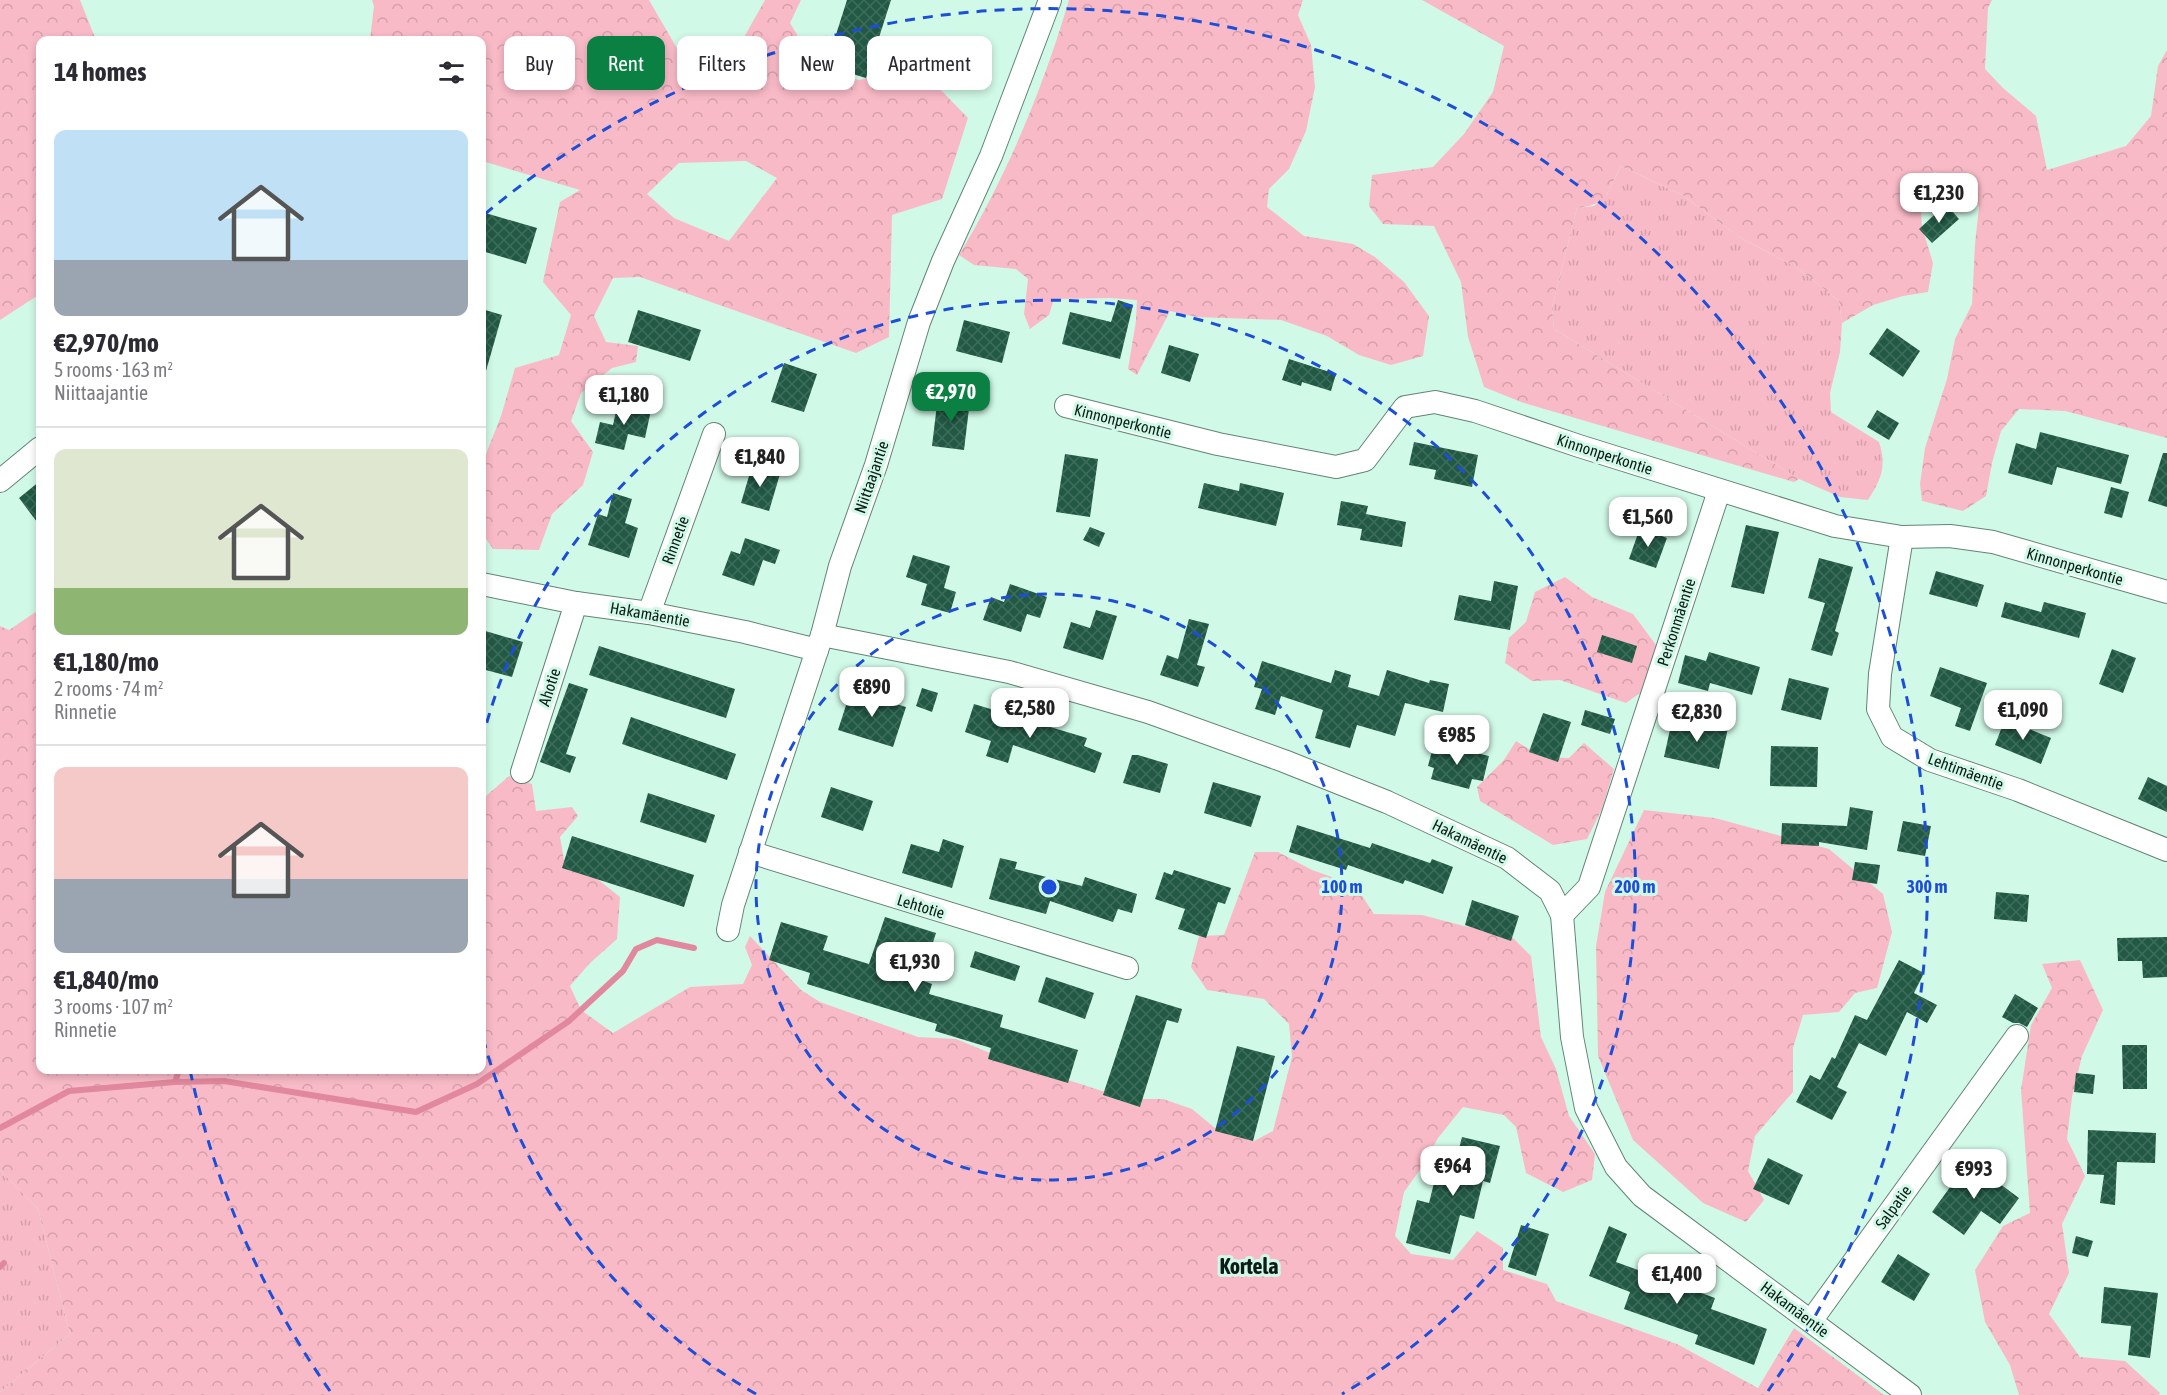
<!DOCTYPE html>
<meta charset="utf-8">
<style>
:root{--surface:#fff;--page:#f7f7f7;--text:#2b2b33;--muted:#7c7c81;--line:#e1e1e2;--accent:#0b8043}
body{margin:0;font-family:"Asap Condensed",sans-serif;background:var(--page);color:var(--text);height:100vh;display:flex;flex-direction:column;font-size:22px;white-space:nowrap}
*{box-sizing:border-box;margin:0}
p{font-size:20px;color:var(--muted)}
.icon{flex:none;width:33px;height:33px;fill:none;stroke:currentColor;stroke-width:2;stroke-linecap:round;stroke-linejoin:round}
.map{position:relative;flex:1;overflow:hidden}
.details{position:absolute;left:36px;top:36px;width:450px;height:1038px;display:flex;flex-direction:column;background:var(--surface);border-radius:12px;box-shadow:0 3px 9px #0003}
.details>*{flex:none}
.top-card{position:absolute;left:504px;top:36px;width:570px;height:54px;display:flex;gap:12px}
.price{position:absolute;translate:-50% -51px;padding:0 14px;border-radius:12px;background:#fff;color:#222;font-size:20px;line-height:39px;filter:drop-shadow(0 2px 3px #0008)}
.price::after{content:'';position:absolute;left:50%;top:36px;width:18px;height:14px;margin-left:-9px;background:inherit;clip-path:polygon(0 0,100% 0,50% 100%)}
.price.active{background:var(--accent);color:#fff}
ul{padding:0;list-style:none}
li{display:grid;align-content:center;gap:12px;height:318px;padding:0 18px}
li+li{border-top:2px solid var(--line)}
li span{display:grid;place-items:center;height:186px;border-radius:12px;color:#555}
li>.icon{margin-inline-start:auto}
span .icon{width:108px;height:108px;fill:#fffc;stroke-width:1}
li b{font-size:26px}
h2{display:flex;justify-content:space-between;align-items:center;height:72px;padding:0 18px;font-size:26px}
.chip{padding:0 21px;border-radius:12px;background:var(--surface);box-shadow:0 3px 9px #0003;font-size:21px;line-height:54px}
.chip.active{background:var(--accent);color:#fff}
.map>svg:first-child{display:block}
.grass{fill:url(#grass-tufts)}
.forest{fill:url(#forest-crowns);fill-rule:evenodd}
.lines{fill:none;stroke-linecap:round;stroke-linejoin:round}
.stream{stroke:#e2889e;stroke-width:6}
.building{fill:url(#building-cross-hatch)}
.minor-casing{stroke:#618576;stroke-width:24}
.minor{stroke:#fff;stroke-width:22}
.ring{fill:none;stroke:#1d4ed8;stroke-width:3;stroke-dasharray:10 8}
.labels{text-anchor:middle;stroke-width:6;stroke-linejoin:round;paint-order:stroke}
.street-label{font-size:16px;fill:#0d1c16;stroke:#d1f9e7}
.district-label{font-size:22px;font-weight:bold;fill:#0d1c16;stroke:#d1f9e7}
.centre{fill:#1d4ed8;stroke:#d1f9e7;stroke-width:3}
.ring-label{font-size:18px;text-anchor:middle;font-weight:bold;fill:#1d4ed8;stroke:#d1f9e7;stroke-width:6;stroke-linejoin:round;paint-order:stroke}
</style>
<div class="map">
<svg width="2167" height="1395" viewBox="0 0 2167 1395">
<defs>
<pattern id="grass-tufts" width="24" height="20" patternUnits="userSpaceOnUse" patternTransform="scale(1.5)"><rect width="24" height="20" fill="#f9bac7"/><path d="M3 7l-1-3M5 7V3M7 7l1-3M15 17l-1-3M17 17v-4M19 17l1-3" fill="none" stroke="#d49faa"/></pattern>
<pattern id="forest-crowns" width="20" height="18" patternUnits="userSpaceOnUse" patternTransform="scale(1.5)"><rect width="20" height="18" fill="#f9bac7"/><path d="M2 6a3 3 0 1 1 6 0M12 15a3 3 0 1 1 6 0" fill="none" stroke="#d49faa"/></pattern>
<pattern id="building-cross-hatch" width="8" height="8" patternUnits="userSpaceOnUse" patternTransform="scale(1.5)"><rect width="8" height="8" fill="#215945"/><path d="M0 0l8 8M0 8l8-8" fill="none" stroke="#3f6d5c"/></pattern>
</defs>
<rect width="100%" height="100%" fill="#d1f9e7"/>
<g class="grass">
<path d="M1621,166L1684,196L1739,237L1798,268L1839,301L1842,323L1840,352L1830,393L1831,412L1879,442C1887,467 1881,479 1868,500L1840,497L1799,479L1554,329L1552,307L1577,208L1594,206L1607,194Z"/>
<path d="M0,1170L38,1209L70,1334L0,1392Z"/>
</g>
<g class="forest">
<path d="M0,0H80L96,40H40V294L0,320Z"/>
<path d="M372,0H649L693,76L733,75L743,39L765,0H801L790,23L817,67L859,80L884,74L940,89L968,118L942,199L892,215L889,337L856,353L640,277L613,278L594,316L606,342L638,346L636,362L612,368L581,393L571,421L593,452L583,485L552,514L539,550L493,549L482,533V464L501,416L515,368L559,355L571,315L543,282L560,202L580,190L482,161V40H370L374,6ZM746,161L777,178L729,241L674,218L647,194L679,163Z"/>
<path d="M1069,0H1303L1298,15L1311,45L1315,87L1306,131L1289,169L1269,189L1267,207L1304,236L1353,244L1375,257L1404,282L1429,316L1423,356L1391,365L1359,355L1327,336L1281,320L1197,317L1170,311L1137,375L1128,369L1136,321L1137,300L1110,298L1054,299L1049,315L1030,329L1024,314L1028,279L1016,269L974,265L959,255C1007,176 1043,88 1069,0Z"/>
<path d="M1422,0H1992L1988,8L1985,69L2003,88L2036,116L2047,170L2126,146L2151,116L2158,66L2167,50V438L2065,411L2019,409L2001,431L1992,463L1986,496L1963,511L1922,501L1920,484L1925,448L1947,379L1955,339L1972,304L1975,244L1979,207L1971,188L1935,172L1919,181L1922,227L1933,263L1928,292L1903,296L1873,305L1842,323L1839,301L1798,268L1739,237L1684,196L1621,166C1607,190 1610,205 1577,208L1552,307L1554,329L1799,479L1794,482L1521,402L1484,387L1468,337L1461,282L1434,226L1383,224L1369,206L1372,175L1433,167L1464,134L1493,92L1504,46Z"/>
<path d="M1565,577L1592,597L1633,614L1656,645L1643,691L1626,703L1560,680L1532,681L1505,663L1509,638L1526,622L1535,592Z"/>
<path d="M40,609V1070H482V805L486,796L509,776L532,784L536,811L572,807L578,816L560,837L564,860L591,874L620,897L617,939L589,964L570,986L581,1010L613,1033L690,987L743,984L752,965L745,947L750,936L801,990L820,1002L918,1037L956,1039L1012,1062L1127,1099H1163L1192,1109L1215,1128L1254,1141L1273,1131L1292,1057L1289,1024L1264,999L1207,990L1191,967L1199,936L1224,935L1255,852H1278L1312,870L1355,885L1374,914L1422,915L1464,926L1508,933L1531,956L1541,1037L1556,1069L1569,1116L1595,1154L1592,1180L1563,1192L1526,1173L1516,1127L1504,1115L1463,1107L1438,1138L1422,1167L1404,1192L1395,1236L1411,1254L1453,1260L1477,1231L1503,1248V1270L1547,1284L1556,1301L1677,1344L1758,1388L1794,1328L1884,1395H0V1392L70,1334L38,1209L0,1170V626L9,630Z"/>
<path d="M1516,741L1542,757L1569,758L1584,743L1614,769L1602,809L1587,839L1553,845L1480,801L1477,787L1504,760Z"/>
<path d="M1644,810L1715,818L1829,849L1883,894L1892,932L1877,988L1855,993L1839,1012L1803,1015L1793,1048V1092L1755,1136L1748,1171L1764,1200L1746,1222L1703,1203L1633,1140L1598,1056L1596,946L1605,892Z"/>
<path d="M2080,960L2103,1010L2082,1056L2072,1097L2067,1139L2085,1176L2062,1224L2069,1273L2049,1314L2080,1357L2125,1361L2160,1393L2159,1395H2019L2010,1365L1985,1322L1975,1270L2003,1226L2030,1213L2021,1090L2031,1025L2052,988L2042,964Z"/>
</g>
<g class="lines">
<g class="stream">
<path d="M175,1082L179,1070"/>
<path d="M0,1128L69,1091L175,1082L224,1081L416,1112L477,1084L569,1021L623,971L636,949L657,940L694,948"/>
<path d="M0,1267L4,1263"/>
</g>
</g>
<g class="building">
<path d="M847,0H891L866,78L826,66Z"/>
<path d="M1946,204L1959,219L1932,243L1919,229Z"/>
<path d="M482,212L537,228L526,264L482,251Z"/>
<path d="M1118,300L1133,305L1120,359L1062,344L1070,312L1111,322Z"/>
<path d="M482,309L502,315L486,371H482Z"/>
<path d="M638,310L701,330L690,361L628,342Z"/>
<path d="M964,320L1010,332L1002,363L956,351Z"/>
<path d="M1887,328L1920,351L1903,377L1869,354Z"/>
<path d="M1169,345L1199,354L1190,382L1161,373Z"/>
<path d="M1289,359L1336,374L1331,391L1302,382L1301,386L1282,380Z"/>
<path d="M784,363L817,374L804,412L771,402Z"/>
<path d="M938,396L970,400L964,450L932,446Z"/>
<path d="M618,402L651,410L645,438L628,434L624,450L595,443L600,422L613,425Z"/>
<path d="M1877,410L1899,423L1889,440L1867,427Z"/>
<path d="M2040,432L2129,455L2121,484L2057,467L2052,485L2008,473L2016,443L2036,449Z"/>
<path d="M1414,442L1478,455L1472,487L1434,479L1436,470L1409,465Z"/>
<path d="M2163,453H2167V507L2148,501Z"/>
<path d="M1065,454L1098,459L1090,517L1056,512Z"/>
<path d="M752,466L780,474L769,511L741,503Z"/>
<path d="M40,481V526L19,498Z"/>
<path d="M1204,483L1239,491L1240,483L1284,493L1276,526L1198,508Z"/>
<path d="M2111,487L2129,492L2122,518L2104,513Z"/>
<path d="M613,493L632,499L625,523L638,528L629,558L588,545L598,514L607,517Z"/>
<path d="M1341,501L1368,506L1366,514L1406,522L1402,547L1360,540L1362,529L1337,525Z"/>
<path d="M1746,525L1779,532L1764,594L1731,587Z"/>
<path d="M1090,527L1105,533L1099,547L1083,540Z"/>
<path d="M1640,528L1667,538L1656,568L1629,559Z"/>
<path d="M745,538L780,550L775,564L763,560L754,586L722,575L731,551L740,554Z"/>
<path d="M913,555L950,566L944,588L956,592L950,613L921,605L927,584L906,577Z"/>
<path d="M1819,558L1853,567L1835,631L1839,633L1832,656L1811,650L1825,603L1808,598Z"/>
<path d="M1936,571L1984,585L1977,607L1929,594Z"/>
<path d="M1494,581L1518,586L1510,630L1454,620L1459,595L1491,601Z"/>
<path d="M1010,584L1047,597L1040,618L1027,614L1021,632L983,620L991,597L1004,602Z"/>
<path d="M2005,602L2041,612L2044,602L2086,613L2079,638L2001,617Z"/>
<path d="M1096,610L1117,616L1103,660L1063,648L1071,622L1090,628Z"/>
<path d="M1189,619L1209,624L1197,665L1205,667L1198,687L1160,675L1167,655L1178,659Z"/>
<path d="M482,630L523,642L512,677L482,669Z"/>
<path d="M1602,635L1637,646L1632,663L1597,652Z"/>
<path d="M599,646L735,689L726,718L589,675Z"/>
<path d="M2112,649L2136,658L2123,693L2099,684Z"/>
<path d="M1709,652L1760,667L1752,695L1710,683L1708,691L1678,683L1685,655L1706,661Z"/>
<path d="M1262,661L1331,683L1335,670L1351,675L1348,687L1379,696L1387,670L1429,683L1430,680L1449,684L1443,712L1405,703L1395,736L1357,725L1350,748L1315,738L1323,710L1281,696L1275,715L1255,709L1262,689L1254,687Z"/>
<path d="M1940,667L1987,683L1970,731L1955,726L1961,708L1930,696Z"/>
<path d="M1789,678L1829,688L1821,720L1781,710Z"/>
<path d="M569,683L588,689L566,754L576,757L570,773L540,762Z"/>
<path d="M922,688L938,693L932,712L916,706Z"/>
<path d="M851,690L906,707L893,747L838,730Z"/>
<path d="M974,704L1087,738L1084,746L1102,753L1095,773L1013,745L1008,763L986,756L991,741L965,732Z"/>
<path d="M1585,710L1615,719L1610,734L1581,725Z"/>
<path d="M1543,713L1571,722L1558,762L1529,752Z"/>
<path d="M631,717L736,754L727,780L622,744Z"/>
<path d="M1684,718L1728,728L1719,769L1664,757L1671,725L1682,728Z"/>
<path d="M2005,719L2051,738L2041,764L1995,745Z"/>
<path d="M1434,743L1489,756L1483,781L1472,779L1469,789L1431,779L1434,768L1428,766Z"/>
<path d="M1771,746L1818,747L1817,787L1770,786Z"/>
<path d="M1132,755H1138L1168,764L1160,793L1123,783Z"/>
<path d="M2148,777L2167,786V812L2138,799Z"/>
<path d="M1213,782L1261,796L1251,827L1204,813Z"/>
<path d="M831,787L873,801L863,831L821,817Z"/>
<path d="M648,793L715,815L706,843L640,822Z"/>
<path d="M1850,807L1873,811L1867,850L1819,842V846L1781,844L1782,823L1847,826Z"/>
<path d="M1903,821L1931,826L1925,856L1897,851Z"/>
<path d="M1297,825L1370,848L1372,843L1430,863L1432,859L1453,867L1443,894L1405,880L1403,884L1348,865L1346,870L1289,852Z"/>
<path d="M572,836L694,875L684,907L562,868Z"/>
<path d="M943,839L964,846L952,888L902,873L911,844L939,852Z"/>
<path d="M1000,858L1017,862L1015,869L1082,886L1085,877L1137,894L1132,913L1118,909L1113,922L1050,901L1046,914L989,899Z"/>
<path d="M1855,862L1880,865L1877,884L1852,880Z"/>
<path d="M1174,870L1231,888L1225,904L1218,902L1206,938L1178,929L1185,909L1155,899L1164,872L1172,875Z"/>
<path d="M1996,892L2029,895L2027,922L1994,919Z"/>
<path d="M1472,900L1519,916L1511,941L1465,925Z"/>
<path d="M885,917L936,933L921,980L932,984L929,994L1003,1015L1000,1027L1078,1050L1068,1083L988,1059L991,1048L935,1031L937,1024L807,984L810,973L769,960L781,922L828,936L823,950L869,964Z"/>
<path d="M2167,937V977L2143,978L2142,961H2118L2117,938Z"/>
<path d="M975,951L1020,966L1015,981L970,967Z"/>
<path d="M1899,960L1924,973L1914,993L1937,1005L1927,1023L1907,1012L1886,1056L1859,1043L1837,1087L1847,1092L1832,1120L1796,1102L1810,1075L1820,1080L1832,1057L1835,1059L1855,1015L1867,1020Z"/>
<path d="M1046,977L1094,993L1085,1019L1038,1002Z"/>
<path d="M2015,994L2038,1008L2027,1027L2019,1023H2013L2002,1017Z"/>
<path d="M1136,995L1182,1009L1178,1023L1167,1020L1140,1107L1103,1095Z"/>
<path d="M2122,1045H2147V1089H2123Z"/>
<path d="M1237,1046L1275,1056L1253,1141L1215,1131Z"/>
<path d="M2076,1073L2095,1075L2093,1094L2074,1092Z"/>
<path d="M2088,1130L2156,1133L2155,1163L2117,1162L2115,1205L2100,1203L2104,1175L2087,1174Z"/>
<path d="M1462,1137L1500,1146L1490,1183L1483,1181L1474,1219L1460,1215L1450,1254L1406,1243L1417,1200L1429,1203L1437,1171L1452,1175Z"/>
<path d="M1768,1158L1803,1175L1789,1205L1753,1189Z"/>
<path d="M1969,1161L2019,1198L2000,1224L1981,1211L1964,1235L1932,1212Z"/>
<path d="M1521,1225L1549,1234L1536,1276L1508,1267Z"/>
<path d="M1609,1226L1627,1234L1616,1262L1715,1298L1711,1309L1767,1329L1754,1365L1695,1344L1698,1335L1624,1309L1630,1292L1589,1276Z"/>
<path d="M2076,1236L2093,1241L2088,1257L2072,1253Z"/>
<path d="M1898,1254L1930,1274L1914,1301L1881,1282Z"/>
<path d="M2104,1287L2158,1293L2150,1358L2128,1355L2131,1326L2101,1323Z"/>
</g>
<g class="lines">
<g class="minor-casing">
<g id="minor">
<path d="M1066,406L1218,444L1336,467L1365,460L1405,407L1435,402L1475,411L1579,446L1835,526L1902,537L1950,536L1993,542L2167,592"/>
<path d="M0,481L40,448"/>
<path d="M1902,537L1880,674L1878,709L1892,737L1930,760L2018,790L2167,850"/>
<path d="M482,584L576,603L649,613L745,632L817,650"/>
<path d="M649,613L714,434"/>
<path d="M822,635L1009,672L1148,712L1284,761L1387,802L1507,858L1550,891L1562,915L1572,1037L1586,1108L1616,1167L1642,1196L1910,1395"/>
<path d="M522,772L576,603"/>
<path d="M750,852L1127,968"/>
<path d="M1562,915L1589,887L1719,491"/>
<path d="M728,930L733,905L822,635L840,566L876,465L919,322L943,261L991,156L1050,0"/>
<path d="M1811,1321L2017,1036"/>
</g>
</g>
<use href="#minor" class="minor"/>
</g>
<g class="ring">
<circle cx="1049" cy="887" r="293"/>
<path d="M756 1394A586 586 0 0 1 482 1034M482 740A586 586 0 1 1 1342 1394"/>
<path d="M330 1391A878 878 0 0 1 190 1070M485 214A878 878 0 0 1 1768 1391"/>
</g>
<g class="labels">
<g class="street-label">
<text transform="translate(1123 421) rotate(14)" y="6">Kinnonperkontie</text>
<text transform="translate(1605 454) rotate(18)" y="6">Kinnonperkontie</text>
<text transform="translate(871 477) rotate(-71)" y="6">Niittaajantie</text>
<text transform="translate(675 540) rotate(-70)" y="6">Rinnetie</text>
<text transform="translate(2075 566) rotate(16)" y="6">Kinnonperkontie</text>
<text transform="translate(650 614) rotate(10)" y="6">Hakamäentie</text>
<text transform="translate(1676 622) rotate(-72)" y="6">Perkonmäentie</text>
<text transform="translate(549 687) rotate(-72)" y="6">Ahotie</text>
<text transform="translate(1966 771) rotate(20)" y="6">Lehtimäentie</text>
<text transform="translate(1470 841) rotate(26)" y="6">Hakamäentie</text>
<text transform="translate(921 906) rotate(17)" y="6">Lehtotie</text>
<text transform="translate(1893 1207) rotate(-54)" y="6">Salpatie</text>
<text transform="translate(1795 1309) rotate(37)" y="6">Hakamäentie</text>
</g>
<g class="district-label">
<text x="1249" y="1274">Kortela</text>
</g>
</g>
<circle cx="1049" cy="887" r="9" class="centre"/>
<g class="ring-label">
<text x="1342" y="893">100 m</text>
<text x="1635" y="893">200 m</text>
<text x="1927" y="893">300 m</text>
</g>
</svg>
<b class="price" style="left:1939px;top:224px">€1,230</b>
<b class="price active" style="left:951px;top:423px">€2,970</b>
<b class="price" style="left:624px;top:426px">€1,180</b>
<b class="price" style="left:760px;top:488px">€1,840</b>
<b class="price" style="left:1648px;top:548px">€1,560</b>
<b class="price" style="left:872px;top:718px">€890</b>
<b class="price" style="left:1030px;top:739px">€2,580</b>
<b class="price" style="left:2023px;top:741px">€1,090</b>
<b class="price" style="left:1697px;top:743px">€2,830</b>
<b class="price" style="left:1457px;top:766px">€985</b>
<b class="price" style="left:915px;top:993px">€1,930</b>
<b class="price" style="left:1453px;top:1197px">€964</b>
<b class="price" style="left:1974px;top:1200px">€993</b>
<b class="price" style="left:1677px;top:1305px">€1,400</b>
<div class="top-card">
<a class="chip">Buy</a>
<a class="chip active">Rent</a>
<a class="chip">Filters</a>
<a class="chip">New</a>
<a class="chip">Apartment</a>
</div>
<section class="details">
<h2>14 homes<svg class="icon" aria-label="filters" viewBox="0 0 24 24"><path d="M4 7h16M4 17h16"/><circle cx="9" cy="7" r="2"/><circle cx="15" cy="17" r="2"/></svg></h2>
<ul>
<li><span style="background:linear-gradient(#bfe0f5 70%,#9aa5b1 0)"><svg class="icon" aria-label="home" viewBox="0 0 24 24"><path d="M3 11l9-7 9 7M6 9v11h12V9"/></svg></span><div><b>€2,970/mo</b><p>5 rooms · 163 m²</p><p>Niittaajantie</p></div></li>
<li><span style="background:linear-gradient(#dfe7d0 75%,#8fb573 0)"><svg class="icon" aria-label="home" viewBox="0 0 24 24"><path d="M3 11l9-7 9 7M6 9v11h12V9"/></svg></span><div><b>€1,180/mo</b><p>2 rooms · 74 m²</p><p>Rinnetie</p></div></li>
<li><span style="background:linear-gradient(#f6c9c9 60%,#9aa5b1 0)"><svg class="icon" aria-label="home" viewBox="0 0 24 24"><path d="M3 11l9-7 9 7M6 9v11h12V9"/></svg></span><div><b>€1,840/mo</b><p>3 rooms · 107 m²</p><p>Rinnetie</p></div></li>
</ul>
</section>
</div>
